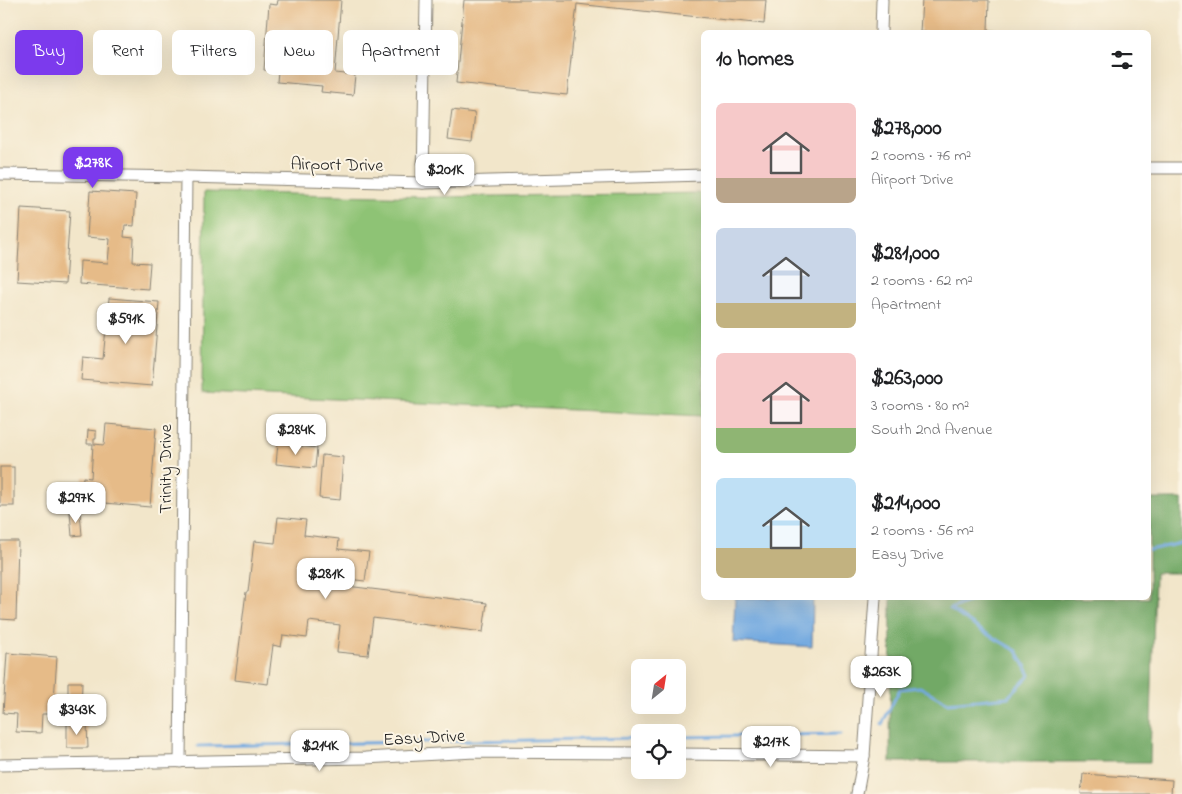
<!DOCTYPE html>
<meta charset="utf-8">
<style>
:root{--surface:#fff;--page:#f6f6f6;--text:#202124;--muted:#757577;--accent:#7c3aed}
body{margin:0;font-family:"Indie Flower",sans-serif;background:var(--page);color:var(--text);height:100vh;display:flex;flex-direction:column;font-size:19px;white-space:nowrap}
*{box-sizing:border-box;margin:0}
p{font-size:16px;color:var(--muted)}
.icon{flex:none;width:28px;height:28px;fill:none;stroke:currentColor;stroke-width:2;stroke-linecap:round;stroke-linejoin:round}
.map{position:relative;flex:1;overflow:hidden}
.drawer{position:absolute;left:701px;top:30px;width:450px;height:570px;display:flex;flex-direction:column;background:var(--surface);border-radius:8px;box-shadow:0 5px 20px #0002}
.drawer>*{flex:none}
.top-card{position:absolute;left:15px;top:30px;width:475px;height:45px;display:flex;gap:10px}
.needle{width:32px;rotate:30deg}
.tools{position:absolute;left:631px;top:659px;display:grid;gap:10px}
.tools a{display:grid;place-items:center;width:55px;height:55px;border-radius:8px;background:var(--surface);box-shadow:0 5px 20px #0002;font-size:25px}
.price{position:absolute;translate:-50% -42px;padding:0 11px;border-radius:10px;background:#fff;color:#222;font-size:16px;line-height:32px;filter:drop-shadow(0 1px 2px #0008)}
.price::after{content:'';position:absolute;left:50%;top:30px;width:15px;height:11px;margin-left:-8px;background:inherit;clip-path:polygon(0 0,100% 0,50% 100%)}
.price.on{background:var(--accent);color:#fff}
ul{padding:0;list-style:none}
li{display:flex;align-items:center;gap:15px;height:125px;padding:0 15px}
li span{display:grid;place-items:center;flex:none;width:140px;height:100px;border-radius:8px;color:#555}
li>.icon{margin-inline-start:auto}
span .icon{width:60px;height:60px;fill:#fffc;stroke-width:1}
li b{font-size:21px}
h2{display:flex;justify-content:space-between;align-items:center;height:60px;padding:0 15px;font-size:21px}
.tag{padding:0 18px;border-radius:8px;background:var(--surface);box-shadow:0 5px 20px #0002;font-size:18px;line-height:45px}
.tag.on{background:var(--accent);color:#fff}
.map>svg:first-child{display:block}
.green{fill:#8ec374;stroke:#557048}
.forest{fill:#72a966;stroke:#476241}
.water{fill:#72a9e0;stroke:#47627e}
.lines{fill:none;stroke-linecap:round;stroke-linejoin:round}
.stream{stroke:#72a9e0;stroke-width:3}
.building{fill:#e6bb88}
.minor-casing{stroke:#878173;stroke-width:13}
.minor{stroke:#fff;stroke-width:11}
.labels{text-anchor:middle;stroke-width:4;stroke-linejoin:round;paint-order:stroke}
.street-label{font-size:18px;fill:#1c1c1c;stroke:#fcf5e5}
</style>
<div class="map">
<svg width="1182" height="794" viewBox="0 0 1182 794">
<rect width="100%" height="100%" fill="#fcf5e5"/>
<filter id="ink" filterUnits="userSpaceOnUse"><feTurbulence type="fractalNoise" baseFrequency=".02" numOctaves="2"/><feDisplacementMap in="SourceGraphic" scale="10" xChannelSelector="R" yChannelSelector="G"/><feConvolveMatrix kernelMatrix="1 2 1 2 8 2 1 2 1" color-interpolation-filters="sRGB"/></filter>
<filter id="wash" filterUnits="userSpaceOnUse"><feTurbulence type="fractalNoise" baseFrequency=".0096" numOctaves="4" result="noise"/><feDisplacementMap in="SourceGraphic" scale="20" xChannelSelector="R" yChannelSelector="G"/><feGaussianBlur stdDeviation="1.12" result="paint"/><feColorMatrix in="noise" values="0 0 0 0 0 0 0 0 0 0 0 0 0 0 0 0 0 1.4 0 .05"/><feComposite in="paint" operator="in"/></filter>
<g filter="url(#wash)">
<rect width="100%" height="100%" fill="#f2e6ca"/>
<path class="green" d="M204,192L428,197L704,193V416L202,393Z"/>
<path class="forest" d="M1149,499H1182V573H1155L1150,762H890L891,598H1149Z"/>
<path class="water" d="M735,598H813L812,647L733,642Z"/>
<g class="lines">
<g class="stream">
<path d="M1149,550L1182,543"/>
<path d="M882,724L900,689L920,687L948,703L1008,697L1030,675L1017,651L982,631L950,609L978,598"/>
<path d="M678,737L841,734"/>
<path d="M198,746L640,738"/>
</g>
</g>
<g id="blocks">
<g class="building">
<path d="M278,0H341L335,73L355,75L353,95L321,92L322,86L277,82L278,71L264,70L269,4L277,5Z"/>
<path d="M464,0H766L764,24L577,4L567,95L456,83Z"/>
<path d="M922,0H989L988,30L1006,31L1005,32H920Z"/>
<path d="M452,110L475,113L472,142L448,139Z"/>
<path d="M90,191L136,194L134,226L125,225L124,237L134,238L133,262L150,263L148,289L79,284L80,261L108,263L110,239L87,237Z"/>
<path d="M21,208L70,211L65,284L17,281Z"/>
<path d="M109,298L159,302L152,386L81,380L83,357L103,359Z"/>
<path d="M106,424L156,428L150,507L81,501L83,477L91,478L93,444H87L88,430L96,431V439H94V444L104,445Z"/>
<path d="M278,443L317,448L315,468L276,464Z"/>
<path d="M322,455L343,457L340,500L319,498Z"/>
<rect x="0" y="467" width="14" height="39"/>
<path d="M70,512H80L82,535L72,536Z"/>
<path d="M278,517L306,520L304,535L339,539L338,549L369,552L365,581L321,576L319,589L329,590L330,584L487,603L483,632L373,618L368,655L337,652L340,625L309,621L307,638L283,635L281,647L273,645L268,684L235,680L246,592H248L254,541L275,543Z"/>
<path d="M0,541H18L16,620L0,619Z"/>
<path d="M7,653L57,657L53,714H42L41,733L16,732L17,714L3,713Z"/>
<path d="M68,682H82L81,714L68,713Z"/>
<path d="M67,724H87L88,748H67Z"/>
<path d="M1083,774L1172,780L1171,794H1081Z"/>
</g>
</g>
</g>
<g filter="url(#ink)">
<use href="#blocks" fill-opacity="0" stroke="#878173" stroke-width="1"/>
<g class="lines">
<g class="minor-casing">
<g id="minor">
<path d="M881,32L882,0"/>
<path d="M1149,168H1182"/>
<path d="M0,174L186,177L423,183L704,175"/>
<path d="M423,183L426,0"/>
<path d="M678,754L864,756"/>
<path d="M180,762L186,177"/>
<path d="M0,765L365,758L475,752L640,753"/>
<path d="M857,794L864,756L875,598"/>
</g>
</g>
<use href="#minor" class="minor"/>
</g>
</g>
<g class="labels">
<g class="street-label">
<text transform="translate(337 164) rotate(1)" y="6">Airport Drive</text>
<text transform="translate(165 469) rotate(-90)" y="6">Trinity Drive</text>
<text transform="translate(424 737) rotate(-3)" y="6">Easy Drive</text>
</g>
</g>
</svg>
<div class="tools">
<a><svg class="needle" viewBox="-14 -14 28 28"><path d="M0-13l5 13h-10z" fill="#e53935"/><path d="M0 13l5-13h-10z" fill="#757577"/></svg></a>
<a><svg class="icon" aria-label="locate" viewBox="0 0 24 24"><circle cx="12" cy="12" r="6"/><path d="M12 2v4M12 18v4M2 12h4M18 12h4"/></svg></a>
</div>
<b class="price on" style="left:93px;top:189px">$278K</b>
<b class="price" style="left:445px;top:196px">$201K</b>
<b class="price" style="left:126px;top:345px">$591K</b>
<b class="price" style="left:296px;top:456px">$284K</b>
<b class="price" style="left:76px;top:524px">$297K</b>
<b class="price" style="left:326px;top:600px">$281K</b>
<b class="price" style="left:881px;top:698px">$263K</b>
<b class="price" style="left:77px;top:736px">$343K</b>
<b class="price" style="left:771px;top:768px">$217K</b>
<b class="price" style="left:320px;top:772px">$214K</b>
<div class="top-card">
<a class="tag on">Buy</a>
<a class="tag">Rent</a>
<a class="tag">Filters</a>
<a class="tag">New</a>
<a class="tag">Apartment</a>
</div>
<section class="drawer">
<h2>10 homes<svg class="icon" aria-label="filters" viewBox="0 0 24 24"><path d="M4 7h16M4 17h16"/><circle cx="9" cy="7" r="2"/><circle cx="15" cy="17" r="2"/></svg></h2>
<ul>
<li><span style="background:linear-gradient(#f6c9c9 75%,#b9a48a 0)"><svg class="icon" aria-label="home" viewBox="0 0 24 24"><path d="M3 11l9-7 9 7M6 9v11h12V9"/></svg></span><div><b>$278,000</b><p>2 rooms · 76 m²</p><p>Airport Drive</p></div></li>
<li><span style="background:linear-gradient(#c9d6e8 75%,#c2b280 0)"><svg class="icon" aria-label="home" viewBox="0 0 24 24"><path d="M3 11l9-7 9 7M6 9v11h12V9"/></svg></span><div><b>$281,000</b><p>2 rooms · 62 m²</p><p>Apartment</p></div></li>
<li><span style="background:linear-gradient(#f6c9c9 75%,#8fb573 0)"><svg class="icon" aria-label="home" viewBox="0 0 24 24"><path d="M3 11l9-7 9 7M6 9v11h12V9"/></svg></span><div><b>$263,000</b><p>3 rooms · 80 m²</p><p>South 2nd Avenue</p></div></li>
<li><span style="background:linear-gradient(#bfe0f5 70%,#c2b280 0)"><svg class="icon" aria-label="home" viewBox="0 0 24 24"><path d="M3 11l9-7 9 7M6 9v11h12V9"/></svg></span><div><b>$214,000</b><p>2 rooms · 56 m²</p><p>Easy Drive</p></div></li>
</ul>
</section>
</div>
